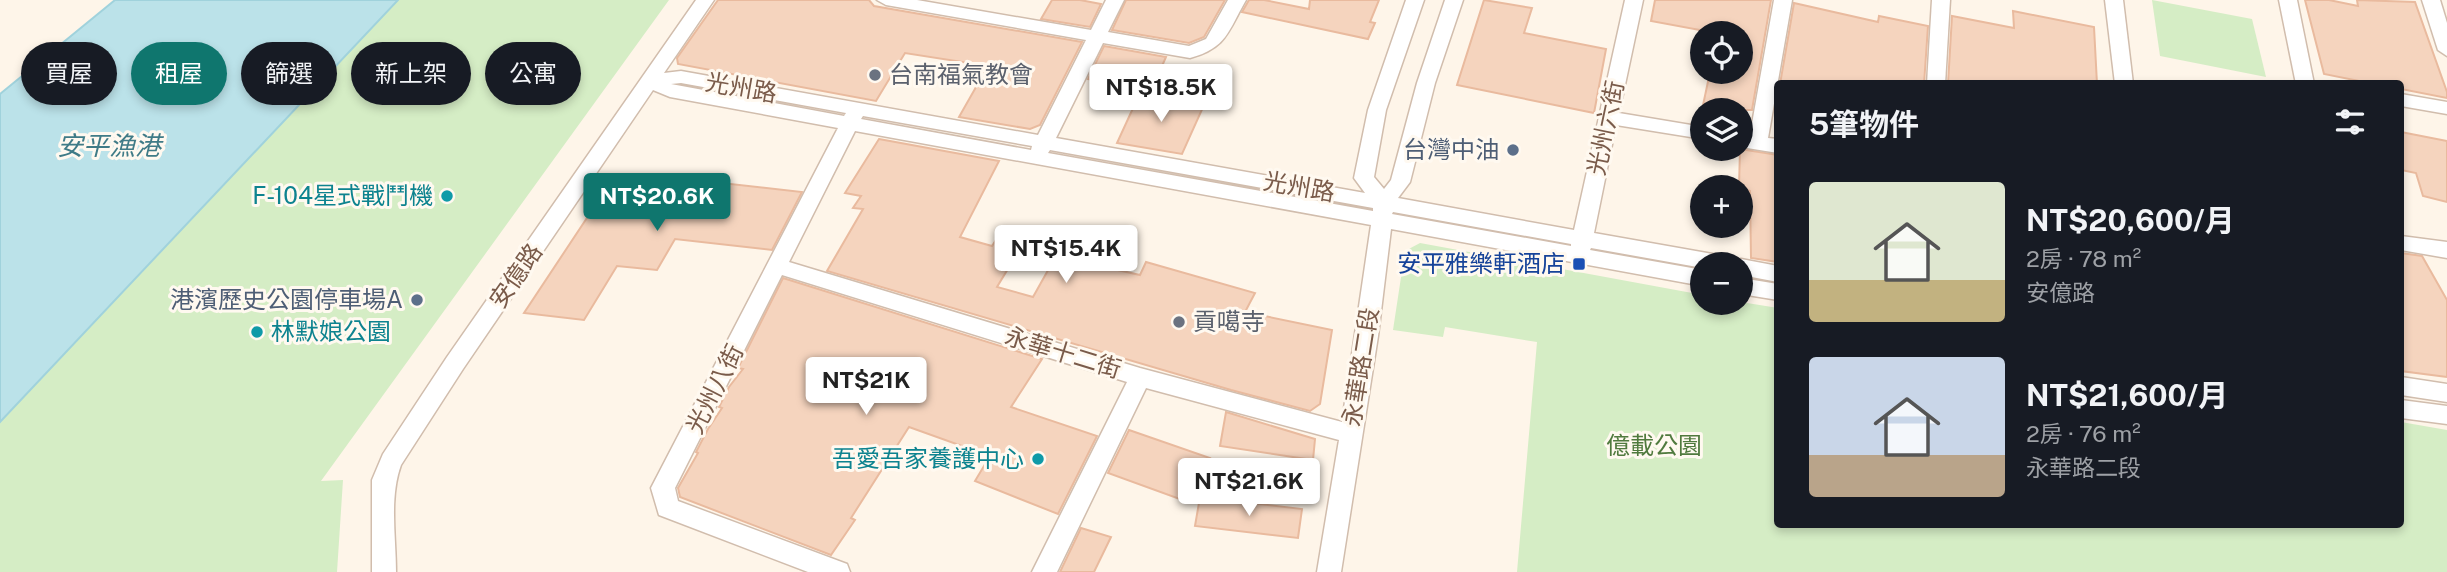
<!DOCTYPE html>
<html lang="zh-TW">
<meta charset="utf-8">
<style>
:root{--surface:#171b24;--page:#242831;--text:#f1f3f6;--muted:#9ea1a6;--accent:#0f766e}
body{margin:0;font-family:"Public Sans","Noto Sans TC",sans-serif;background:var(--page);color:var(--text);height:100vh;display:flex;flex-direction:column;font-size:26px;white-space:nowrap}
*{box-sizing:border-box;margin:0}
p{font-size:23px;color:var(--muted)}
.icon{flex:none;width:38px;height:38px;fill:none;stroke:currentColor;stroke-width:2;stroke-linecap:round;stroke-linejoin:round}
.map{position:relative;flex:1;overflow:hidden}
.details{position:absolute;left:1774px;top:80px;width:630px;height:448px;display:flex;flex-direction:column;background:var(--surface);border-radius:7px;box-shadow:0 4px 10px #0003}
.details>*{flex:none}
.hud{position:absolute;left:21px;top:42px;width:665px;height:63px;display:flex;gap:14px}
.fabs{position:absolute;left:1690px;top:21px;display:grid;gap:14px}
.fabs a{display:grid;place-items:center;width:63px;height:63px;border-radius:50%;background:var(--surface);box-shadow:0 4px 10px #0003;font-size:35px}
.price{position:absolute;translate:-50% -60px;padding:0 16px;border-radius:7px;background:#fff;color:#222;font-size:23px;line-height:46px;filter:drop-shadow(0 2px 4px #0008)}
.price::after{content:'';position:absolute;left:50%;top:42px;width:21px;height:16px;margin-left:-10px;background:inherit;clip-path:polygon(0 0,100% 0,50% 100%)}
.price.selected{background:var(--accent);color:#fff}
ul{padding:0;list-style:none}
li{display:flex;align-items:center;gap:21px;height:175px;padding:0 35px}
li span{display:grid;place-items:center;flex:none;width:196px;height:140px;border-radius:7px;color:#555}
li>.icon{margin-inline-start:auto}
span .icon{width:84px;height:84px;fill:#fffc;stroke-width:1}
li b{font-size:30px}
h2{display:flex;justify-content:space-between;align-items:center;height:84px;padding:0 35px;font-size:30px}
.tag{padding:0 24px;border-radius:32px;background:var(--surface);box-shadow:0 4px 10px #0003;font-size:24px;line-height:63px}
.tag.selected{background:var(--accent);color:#fff}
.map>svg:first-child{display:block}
.green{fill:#d5edc5}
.water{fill:#bbe2e9;stroke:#a0d2dc;stroke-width:2}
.building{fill:#f5d4be;stroke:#e9ba9e;stroke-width:2}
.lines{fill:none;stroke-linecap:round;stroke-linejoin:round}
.minor-casing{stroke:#d1bdad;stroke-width:3}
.minor{fill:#fff;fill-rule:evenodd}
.worship-dot{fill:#6b7280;stroke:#fff9f0;stroke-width:2.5}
.service-dot{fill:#5c6f8a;stroke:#fff9f0;stroke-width:2.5}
.culture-dot{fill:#0f9aa8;stroke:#fff9f0;stroke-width:2.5}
.transit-dot{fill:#1a4fb4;stroke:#fff9f0;stroke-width:2.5}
.labels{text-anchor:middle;stroke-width:6;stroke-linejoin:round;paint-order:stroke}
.worship-label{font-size:24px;fill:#5b616d;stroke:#fff9f0;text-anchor:start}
.street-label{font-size:24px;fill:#7a5b4a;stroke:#fff9f0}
.service-label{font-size:24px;fill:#4e5e75;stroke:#fff9f0;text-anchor:end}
.culture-label{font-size:24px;fill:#0d838f;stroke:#fff9f0;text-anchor:end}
.transit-label{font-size:24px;fill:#164399;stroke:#fff9f0;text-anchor:end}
.park-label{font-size:24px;fill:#507a3e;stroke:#fff9f0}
.water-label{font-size:26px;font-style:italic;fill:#3f7b87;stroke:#fff9f0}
</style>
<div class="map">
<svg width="2447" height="572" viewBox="0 0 2447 572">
<rect width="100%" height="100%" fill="#fef5e9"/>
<g class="green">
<path d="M398,0H669L321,481L343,480L337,572H0V422Z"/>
<path d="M2152,0L2252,19L2266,77L2160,56Z"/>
<path d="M1420,243L1703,295V303L1741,302L1778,308V525H2401V422L2447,430V572H1517L1537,342L1445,327L1443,337L1393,330L1405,251Z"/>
</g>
<path class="water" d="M115,0H398L0,422V94Z"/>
<g class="building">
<path d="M718,0H869L874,6L1082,42L1040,125L1030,129L959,117L988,66L905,53L876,101L678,64L677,58Z"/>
<path d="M1052,0H1080L1101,4L1090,27L1041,19Z"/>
<path d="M1126,0H1225L1204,37L1189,43L1112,30Z"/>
<path d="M1249,0H1264L1309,9L1310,0H1379L1370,22L1375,23L1368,39L1242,12Z"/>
<path d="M1484,0L1532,8L1524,33L1606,49L1594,113L1457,85Z"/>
<path d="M1655,0H1771L1752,110H1702L1710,72H1741V33H1716L1651,21Z"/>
<path d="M2305,0H2329L2358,6L2357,0L2415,2L2447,92V98L2401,89V84H2374L2324,74Z"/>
<path d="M1794,3L1878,22L1879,16L1928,26L1924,84H1780Z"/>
<path d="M2013,11L2094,27L2097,84H1948L1952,16L2014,28Z"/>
<path d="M1104,46L1166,57L1151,91L1088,79Z"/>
<path d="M1140,93L1204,105L1182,154L1117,143Z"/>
<path d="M2401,132L2447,141V202L2423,196L2416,173L2401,170Z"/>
<path d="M879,139L999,161L960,237L992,246L998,237L1023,244L997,287L1033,297L1056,256L1140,275L1146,262L1255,293L1245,312L1332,330L1320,404L1310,411L1231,390L827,271L863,209L853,208L861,196L845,193Z"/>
<path d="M1740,149L1778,155V262L1751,258L1750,191L1739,187Z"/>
<path d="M616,174L711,186L713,182L802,192L772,250L675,239L657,270L617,266L584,320L524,313Z"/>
<path d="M2401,253L2422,256L2447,300V377L2401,371Z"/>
<path d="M783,278L1042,359L1011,407L1097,436L1058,514L975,481L990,456L909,427L851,518L855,520L831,555L680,497L678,488L698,453L696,452L708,429L722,408L719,407L729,387L743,369L738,368Z"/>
<path d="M1226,412L1315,439L1313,460L1220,446Z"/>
<path d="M1129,430L1210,458L1188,502L1108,473Z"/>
<path d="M1200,497L1302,509L1298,538L1195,526Z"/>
<path d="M1081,528L1111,537L1094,572H1060Z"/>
</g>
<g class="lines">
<g class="minor-casing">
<g id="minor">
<path d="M696,0H714L664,73L681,71L1038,135L1086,40L886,5L877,0H917L1091,30L1106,0H1124L1108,32L1189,46L1206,39L1228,0H1246C1228,31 1227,48 1190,58L1103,43L1056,138L1365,193L1354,178L1368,110L1406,0H1424L1386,110L1374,177L1384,189L1391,180L1417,83L1445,0H1463L1435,83L1410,182L1398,198L1574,230L1625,0H1643L1619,113L1703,127V139L1616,125L1594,233L1724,256L1733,262L1741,259L1778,266V282L1741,275V264H1703V268L1591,248L1590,250L1703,270V286L1391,229L1378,336L1341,572H1317L1339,440L1146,388L1057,572H1032L1127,382L782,275L675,488L678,501L847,564L850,572H808L659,515L651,488L838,128L670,97L653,90L463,369L401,465C389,498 396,537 396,572H372V480L383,454L447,357ZM681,83L846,113L844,116L671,84ZM863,116L1032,146L1031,150L861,119ZM855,131L1371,225L1342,422L1140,368L789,262ZM1050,150L1373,208V211L1048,153ZM1393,212L1571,244V246L1392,214Z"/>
<path d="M1774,0H1792L1768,138L1778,139V153L1741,147V134L1750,135Z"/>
<path d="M1932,0H1950L1945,84H1927Z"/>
<path d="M2105,0H2123L2133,84H2115Z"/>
<path d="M2279,0H2297L2314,84H2296Z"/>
<path d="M2422,0H2440L2447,23V56L2438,50Z"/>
<path d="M2401,94L2447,102V114L2401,106Z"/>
<path d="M2401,236L2447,242V258L2401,250Z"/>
<path d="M1741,278L1778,284V300L1741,294Z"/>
<path d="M2401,377L2447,384V402L2401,395Z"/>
<path d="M2401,400L2447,406V424L2401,418Z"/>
</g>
</g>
<use href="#minor" class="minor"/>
</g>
<g class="worship-dot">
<circle cx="875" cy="75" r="7"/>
<circle cx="1179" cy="322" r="7"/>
</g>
<g class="service-dot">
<circle cx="1513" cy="150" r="7"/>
<circle cx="417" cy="300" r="7"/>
</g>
<g class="culture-dot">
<circle cx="447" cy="196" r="7"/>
<circle cx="257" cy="332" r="7"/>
<circle cx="1038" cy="459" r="7"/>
</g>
<rect class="transit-dot" x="1572" y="257" width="14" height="14" rx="3.5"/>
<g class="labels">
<g class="worship-label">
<text x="889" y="83">台南福氣教會</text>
<text x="1193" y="330">貢噶寺</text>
</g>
<g class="street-label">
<text transform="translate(741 88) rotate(10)" y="8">光州路</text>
<text transform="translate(1606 128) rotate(-78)" y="8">光州六街</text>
<text transform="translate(1299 187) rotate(10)" y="8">光州路</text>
<text transform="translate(516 276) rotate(-55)" y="8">安億路</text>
<text transform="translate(1063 353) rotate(17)" y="8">永華十二街</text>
<text transform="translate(1361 367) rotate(-81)" y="8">永華路二段</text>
<text transform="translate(715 389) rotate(-63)" y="8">光州八街</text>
</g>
<g class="service-label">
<text x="1499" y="158">台灣中油</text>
<text x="403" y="308">港濱歷史公園停車場A</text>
</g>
<g class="culture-label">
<text x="433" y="204">F-104星式戰鬥機</text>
<text x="271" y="340" text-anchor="start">林默娘公園</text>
<text x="1024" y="467">吾愛吾家養護中心</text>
</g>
<g class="transit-label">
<text x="1565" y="272">安平雅樂軒酒店</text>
</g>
<g class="park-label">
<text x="1654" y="454">億載公園</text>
</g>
<g class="water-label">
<text x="109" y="155">安平漁港</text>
</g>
</g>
</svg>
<div class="fabs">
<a><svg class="icon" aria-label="locate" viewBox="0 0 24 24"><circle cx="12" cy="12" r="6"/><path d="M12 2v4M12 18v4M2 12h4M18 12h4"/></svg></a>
<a><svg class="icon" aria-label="layers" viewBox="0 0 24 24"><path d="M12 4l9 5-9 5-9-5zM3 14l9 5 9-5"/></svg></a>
<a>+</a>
<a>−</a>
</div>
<b class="price" style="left:1161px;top:124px">NT$18.5K</b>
<b class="price selected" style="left:657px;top:233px">NT$20.6K</b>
<b class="price" style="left:1066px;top:285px">NT$15.4K</b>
<b class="price" style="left:866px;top:417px">NT$21K</b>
<b class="price" style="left:1249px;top:518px">NT$21.6K</b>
<div class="hud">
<a class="tag">買屋</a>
<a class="tag selected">租屋</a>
<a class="tag">篩選</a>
<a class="tag">新上架</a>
<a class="tag">公寓</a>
</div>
<section class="details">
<h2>5筆物件<svg class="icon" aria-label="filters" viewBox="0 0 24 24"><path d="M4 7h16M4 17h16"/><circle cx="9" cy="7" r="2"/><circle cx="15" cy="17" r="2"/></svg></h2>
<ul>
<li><span style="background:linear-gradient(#dfe7d0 70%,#c2b280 0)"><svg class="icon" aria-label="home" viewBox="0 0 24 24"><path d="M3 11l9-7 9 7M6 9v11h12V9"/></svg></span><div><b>NT$20,600/月</b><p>2房 · 78 m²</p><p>安億路</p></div></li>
<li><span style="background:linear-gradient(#c9d6e8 70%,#b9a48a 0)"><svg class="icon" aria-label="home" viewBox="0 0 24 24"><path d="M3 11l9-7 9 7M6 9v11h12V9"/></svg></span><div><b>NT$21,600/月</b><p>2房 · 76 m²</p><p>永華路二段</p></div></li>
</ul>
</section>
</div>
